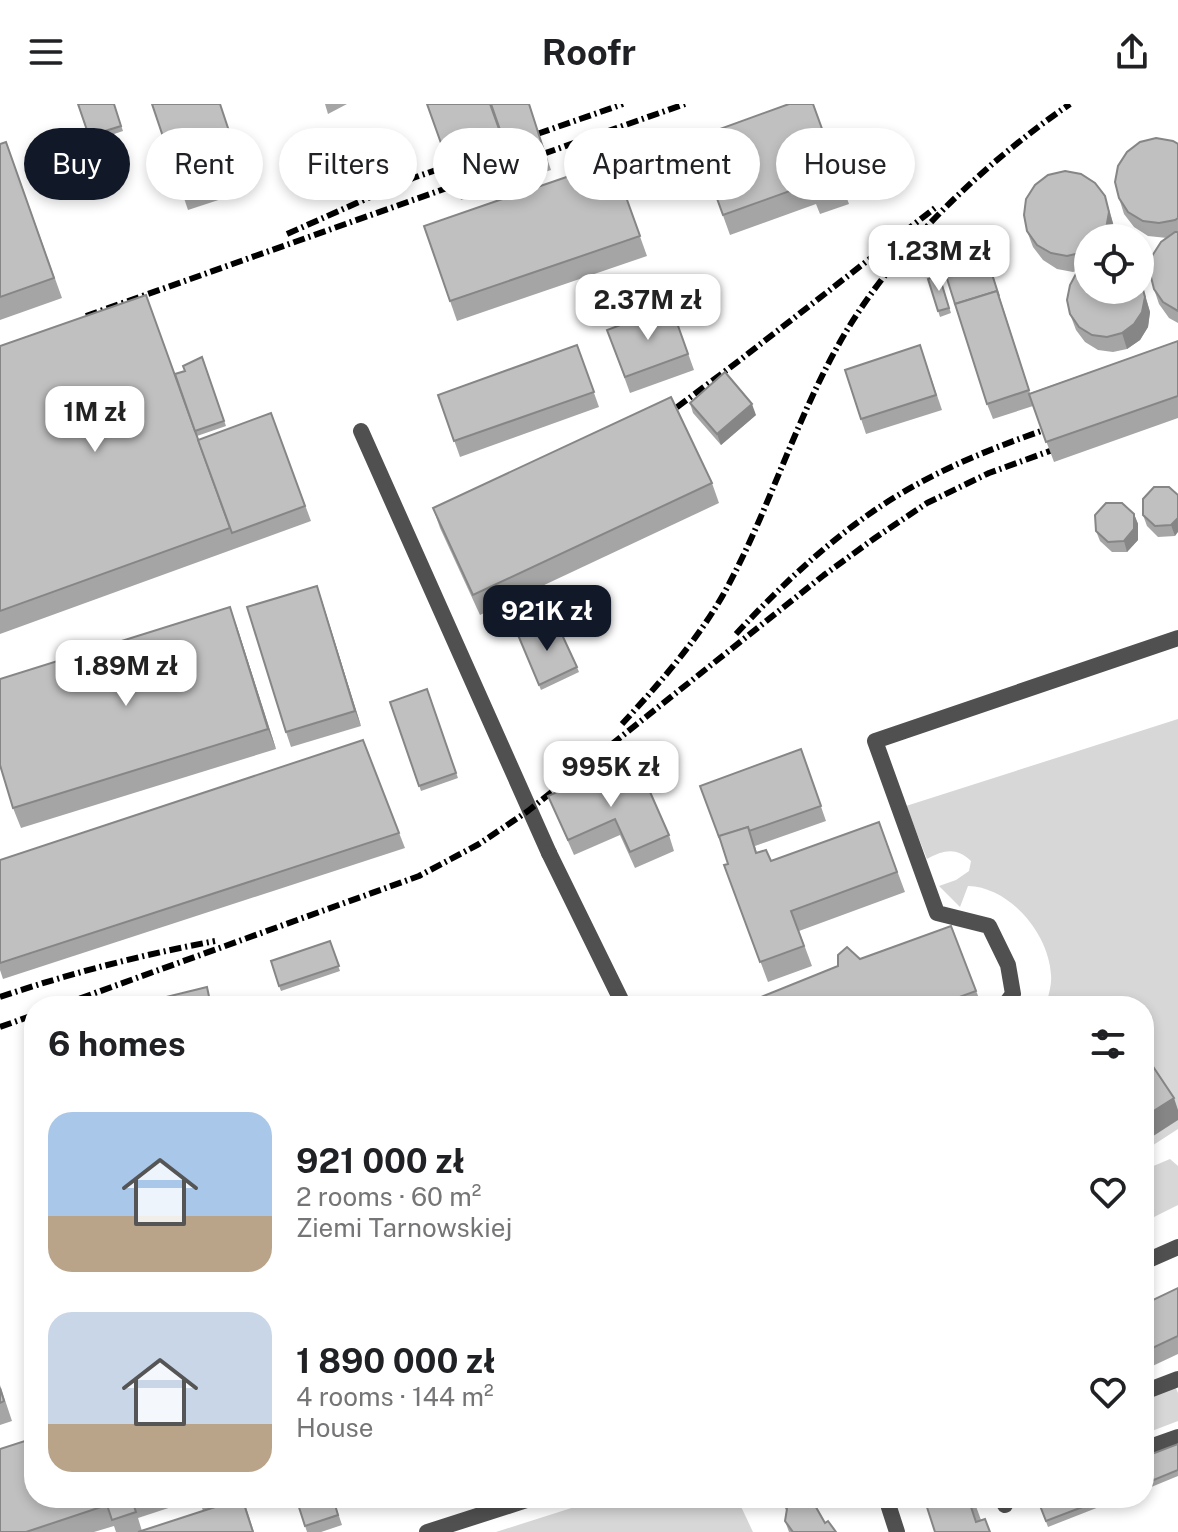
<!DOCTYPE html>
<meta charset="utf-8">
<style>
:root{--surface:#fff;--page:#f2f2f2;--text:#202124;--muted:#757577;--accent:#111827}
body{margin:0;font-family:"Public Sans",sans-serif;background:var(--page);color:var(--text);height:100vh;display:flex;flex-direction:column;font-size:30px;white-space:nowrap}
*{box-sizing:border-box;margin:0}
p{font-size:26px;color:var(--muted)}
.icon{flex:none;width:44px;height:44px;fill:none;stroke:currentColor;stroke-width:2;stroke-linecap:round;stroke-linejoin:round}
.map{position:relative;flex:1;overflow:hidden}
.panel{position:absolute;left:24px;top:892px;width:1130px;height:512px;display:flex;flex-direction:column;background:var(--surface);border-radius:32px;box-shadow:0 4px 12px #0003}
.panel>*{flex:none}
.hud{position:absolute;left:24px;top:24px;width:1130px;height:72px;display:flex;gap:16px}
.tools{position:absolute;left:1074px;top:120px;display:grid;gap:16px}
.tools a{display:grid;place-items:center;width:80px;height:80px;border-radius:50%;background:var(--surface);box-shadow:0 4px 12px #0003;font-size:40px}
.price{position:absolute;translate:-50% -68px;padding:0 18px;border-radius:16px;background:#fff;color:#222;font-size:26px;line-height:52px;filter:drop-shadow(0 2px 4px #0008)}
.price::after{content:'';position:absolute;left:50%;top:48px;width:24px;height:18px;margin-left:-12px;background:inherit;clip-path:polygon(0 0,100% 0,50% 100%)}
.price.selected{background:var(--accent);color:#fff}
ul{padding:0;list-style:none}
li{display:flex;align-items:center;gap:24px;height:200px;padding:0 24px}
li span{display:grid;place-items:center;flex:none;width:224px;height:160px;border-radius:24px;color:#555}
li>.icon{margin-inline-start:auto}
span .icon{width:96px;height:96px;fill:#fffc;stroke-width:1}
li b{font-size:34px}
h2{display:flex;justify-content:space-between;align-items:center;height:96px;padding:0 24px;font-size:34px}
.pill{padding:0 28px;border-radius:36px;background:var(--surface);box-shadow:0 4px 12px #0003;font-size:28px;line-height:72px}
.pill.selected{background:var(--accent);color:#fff}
header{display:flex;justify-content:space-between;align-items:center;height:104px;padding:0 24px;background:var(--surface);font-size:36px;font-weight:700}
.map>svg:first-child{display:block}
.green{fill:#d7d7d7}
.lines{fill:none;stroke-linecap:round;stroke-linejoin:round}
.service{stroke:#505050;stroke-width:16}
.minor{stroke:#505050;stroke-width:16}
.rail{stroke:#000;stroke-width:6;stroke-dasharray:12 4 2 4;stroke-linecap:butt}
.wall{fill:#a5a5a5;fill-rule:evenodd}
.shaded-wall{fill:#868686}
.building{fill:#c0c0c0;stroke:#868686;stroke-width:2}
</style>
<header><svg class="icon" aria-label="menu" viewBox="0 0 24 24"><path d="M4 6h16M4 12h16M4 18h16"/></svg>Roofr<svg class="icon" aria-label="share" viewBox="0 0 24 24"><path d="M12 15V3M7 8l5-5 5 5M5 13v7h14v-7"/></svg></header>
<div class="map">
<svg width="1178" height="1428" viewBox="0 0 1178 1428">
<rect width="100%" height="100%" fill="#fff"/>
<g class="green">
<path d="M1178,615V1025L1144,1047V902H1046C1048,892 1052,881 1051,871C1049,830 1010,783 968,782L960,803L939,782L956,776L969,767L971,757C956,743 944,746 927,755L906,702Z"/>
<path d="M1170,1055L1178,1062V1101L1144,1118V1066Z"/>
<path d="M1175,1282L1178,1289V1317L1144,1330V1296Z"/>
<path d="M603,1394H737L753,1428H496Z"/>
</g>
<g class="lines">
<g class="service">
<path d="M361,327L549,749"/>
<path d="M1004,902L1013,890L1008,861L989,822L937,809L875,637L1178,534"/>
<path d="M1144,1288L1178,1275"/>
<path d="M1144,1345L1178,1333"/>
<path d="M1002,1394L1005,1401"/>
</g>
<g class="minor">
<path d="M549,749L624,902"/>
<path d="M1144,1158L1178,1143"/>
<path d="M886,1394L897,1428"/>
<path d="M427,1428L533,1394"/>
</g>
<g class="rail">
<path d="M517,37L623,0"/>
<path d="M523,57L685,0"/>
<path d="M287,130L413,74L468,55"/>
<path d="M86,212L478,73"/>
<path d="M657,313L676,304L740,256L935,104"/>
<path d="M736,530C788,474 847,419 914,382C960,356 1012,337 1061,320"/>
<path d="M622,620C659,580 696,538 723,491C768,410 794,319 840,238C892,146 983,60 1070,0"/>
<path d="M0,893C71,869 141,851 215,837"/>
<path d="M59,902L419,772L479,740L528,707L824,471L875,434L927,399L989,369L1072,339"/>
<path d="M0,923L34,911"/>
</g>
</g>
<g class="wall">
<path d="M78,0H114L123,27L90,38Z"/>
<path d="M152,0H220L249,86L188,106Z"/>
<path d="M325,0H347L328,10Z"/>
<path d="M427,0H529L551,66L461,96Z"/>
<path d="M813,0L849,100L820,110L816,100L730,131L695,34Z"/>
<path d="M6,38L62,194L0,216V40Z"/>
<path d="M1178,40V219L1169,214L1159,200L1154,185L1167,134L1148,132L1134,123L1124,110L1119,94Z"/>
<path d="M613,57L647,152L457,217L424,122Z"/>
<path d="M1110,108L1114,123L1088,134V186L1146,194L1150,208L1148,223L1140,236L1127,245L1113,248L1098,246L1085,238L1076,226L1070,210L1080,166L1073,168L1057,165L1043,156L1033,143L1027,127Z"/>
<path d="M989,159L1030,289L1178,237V314L1054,358L1033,302L993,315L987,300Z"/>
<path d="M939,171L951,209L940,213L928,175Z"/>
<path d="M671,202L694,266L630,289L607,226Z"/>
<path d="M577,241L599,303L460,353L438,291Z"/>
<path d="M920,241L942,306L866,330L861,315Z"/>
<path d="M0,242L175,270L185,267L204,258L226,322L197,332L199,336L271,309L311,417L0,530Z"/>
<path d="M690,299L756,311L721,341L693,309Z"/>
<path d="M712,379L719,399L480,511L440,424L433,404Z"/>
<path d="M1169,383L1175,432L1158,433L1147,422L1143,411Z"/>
<path d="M1134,410L1138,420V436L1127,448H1112L1100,437L1096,427Z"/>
<path d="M322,497L361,622L291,643L286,628Z"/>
<path d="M237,523L276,645L21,724L13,704Z"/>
<path d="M541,529L577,563L579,568L541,586L518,531Z"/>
<path d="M427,585L458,674L421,687L390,598Z"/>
<path d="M363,636L405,744L3,875L0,866V756Z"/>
<path d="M801,645L826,717L755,742L757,749L771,757L879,718L905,788L799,827L812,862L768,878L724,761L728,760Z"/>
<path d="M598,681L669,731L674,747L635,764L620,731L574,751L548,692Z"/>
<path d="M951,822L982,902H759L860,855Z"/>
<path d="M330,837L340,867L281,887L279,882Z"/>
<path d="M1178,1184V1250L1144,1266V1195L1149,1198Z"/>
<path d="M0,1281L12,1317L0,1321Z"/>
<path d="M1178,1340V1372L1144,1386V1353Z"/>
<path d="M34,1394H243L254,1428H116L114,1422L94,1428H0ZM199,1394L203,1407L142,1427L138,1414Z"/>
<path d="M296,1394H333L342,1421L321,1428H307Z"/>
<path d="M924,1394H973L981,1416L990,1428Z"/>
<path d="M1037,1394H1122L1048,1423Z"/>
<path d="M782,1396L825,1419L836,1428H789L785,1417L787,1409Z"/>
</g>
<g class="shaded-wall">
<path d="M1105,92L1114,123L1113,134H1100Z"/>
<path d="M1088,145V160L1084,148Z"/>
<path d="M1141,178L1150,208L1148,223L1140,236L1127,245L1122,229Z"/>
<path d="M752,300L756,311L721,341L717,330Z"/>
<path d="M1134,410L1138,420V436L1127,448L1124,437Z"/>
<path d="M1178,414V428L1175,432L1171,421Z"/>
<path d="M317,482L322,497L361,622L355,607Z"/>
<path d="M230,503L237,523L276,645L268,625Z"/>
<path d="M1174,994L1178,1006V1016L1144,1038V1013Z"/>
</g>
<g class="building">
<path d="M78,0H114L121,22L89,32Z"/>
<path d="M152,0H220L242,66L181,86Z"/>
<path d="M427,0H490L512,61L456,81Z"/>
<path d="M491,0H529L547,56L514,66Z"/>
<path d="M789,0H813L842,80L812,90L809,80L723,111L695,34Z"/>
<path d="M1156,34L1173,37L1178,40V114L1175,116L1159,119L1143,117L1128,108L1119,94L1115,78L1118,62L1127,48L1140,38Z"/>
<path d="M6,38L54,174L0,193V40Z"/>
<path d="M613,57L640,132L450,197L424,122Z"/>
<path d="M1065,67L1081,70L1095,79L1105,92L1109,108L1106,125L1100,134H1088V145L1084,148L1067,152L1051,149L1037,141L1027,127L1024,111L1026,95L1035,81L1048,71Z"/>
<path d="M1175,128H1178V207L1163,198L1154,185L1150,169L1152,152L1161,138Z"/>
<path d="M985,148L999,192L997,187L955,200L943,162Z"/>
<path d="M1088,160V186H1140V177L1141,178L1145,193L1142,208L1134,220L1122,229L1107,233L1092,231L1079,223L1070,210L1067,196L1070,181L1077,168Z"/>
<path d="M939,171L949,204L938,207L928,175Z"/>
<path d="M997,187L1029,286L987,300L955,200Z"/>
<path d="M146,191L230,424L0,507V242Z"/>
<path d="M671,202L688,250L625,273L607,226Z"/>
<path d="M1178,237V292L1046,338L1029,290Z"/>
<path d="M577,241L594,288L454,337L438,291Z"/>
<path d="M920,241L936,291L861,315L845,266Z"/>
<path d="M202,253L224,317L195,327L175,270L185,267L183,262Z"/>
<path d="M725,268L752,300L717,330L690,299Z"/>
<path d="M671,293L712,379L473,491L433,404Z"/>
<path d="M271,309L305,402L232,429L198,336Z"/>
<path d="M1154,383H1169L1178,391V414L1171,421L1155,422L1143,411V395Z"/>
<path d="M1106,399H1122L1134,410V425L1124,437L1108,438L1096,427L1095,411Z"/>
<path d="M317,482L355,607L286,628L247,503Z"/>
<path d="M230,503L268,625L13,704L0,661V575Z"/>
<path d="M537,522L541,529L558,522L577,563L539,581L518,531Z"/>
<path d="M427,585L456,669L419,682L390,598Z"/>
<path d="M363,636L399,729L0,859V756Z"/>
<path d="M801,645L821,702L749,727L748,723L719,733L700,682Z"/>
<path d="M639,663L669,731L630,748L615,715L568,736L548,692L593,672L598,681Z"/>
<path d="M879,718L897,768L791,807L804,842L760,858L724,761L728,760L719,732L748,723L756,749L766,746L771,757Z"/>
<path d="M951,822L976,887L935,902H759L756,895L838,862V851L847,843L860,855Z"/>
<path d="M330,837L339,862L279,882L271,857Z"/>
<path d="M207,883L211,902H159L158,895Z"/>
<path d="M1144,949L1174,994L1144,1013Z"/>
<path d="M1178,1184V1232L1144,1248V1195L1147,1194L1149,1198Z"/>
<path d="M0,1284L4,1297L0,1299Z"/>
<path d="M34,1334V1394H131L136,1408L112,1416L107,1401L26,1428H0V1345Z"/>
<path d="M1178,1340V1366L1144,1380V1353Z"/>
<path d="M215,1394H242L253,1428H138L218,1402Z"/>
<path d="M296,1394H333L338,1411L305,1422Z"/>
<path d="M783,1394H800L801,1396L813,1398L825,1419L828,1417L836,1428H793L785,1417L787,1405L782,1396Z"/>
<path d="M924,1394H968L976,1418L985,1415L990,1428H935Z"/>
<path d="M1037,1394H1106L1046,1417Z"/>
</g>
</svg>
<div class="tools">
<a><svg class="icon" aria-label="locate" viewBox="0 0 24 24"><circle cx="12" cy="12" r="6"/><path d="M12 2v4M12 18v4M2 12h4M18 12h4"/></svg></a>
</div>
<b class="price" style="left:939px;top:189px">1.23M zł</b>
<b class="price" style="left:648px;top:238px">2.37M zł</b>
<b class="price" style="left:95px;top:350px">1M zł</b>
<b class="price selected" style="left:547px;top:549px">921K zł</b>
<b class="price" style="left:126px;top:604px">1.89M zł</b>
<b class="price" style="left:611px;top:705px">995K zł</b>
<div class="hud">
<a class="pill selected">Buy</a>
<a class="pill">Rent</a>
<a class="pill">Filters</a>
<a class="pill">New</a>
<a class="pill">Apartment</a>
<a class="pill">House</a>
</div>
<section class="panel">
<h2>6 homes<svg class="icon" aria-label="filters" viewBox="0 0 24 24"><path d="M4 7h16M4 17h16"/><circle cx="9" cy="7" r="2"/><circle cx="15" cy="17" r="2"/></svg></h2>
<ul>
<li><span style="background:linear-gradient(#a9c7e8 65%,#b9a48a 0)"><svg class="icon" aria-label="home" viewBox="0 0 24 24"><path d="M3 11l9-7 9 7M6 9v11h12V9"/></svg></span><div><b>921 000 zł</b><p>2 rooms · 60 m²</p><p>Ziemi Tarnowskiej</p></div><svg class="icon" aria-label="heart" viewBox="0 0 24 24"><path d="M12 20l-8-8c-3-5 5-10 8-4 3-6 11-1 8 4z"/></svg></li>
<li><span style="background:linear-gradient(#c9d6e8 70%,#b9a48a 0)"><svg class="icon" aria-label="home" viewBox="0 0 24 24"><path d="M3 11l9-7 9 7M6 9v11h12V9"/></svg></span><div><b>1 890 000 zł</b><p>4 rooms · 144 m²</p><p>House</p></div><svg class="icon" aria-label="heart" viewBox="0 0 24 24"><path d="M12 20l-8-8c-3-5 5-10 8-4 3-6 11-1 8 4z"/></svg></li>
</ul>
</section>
</div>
